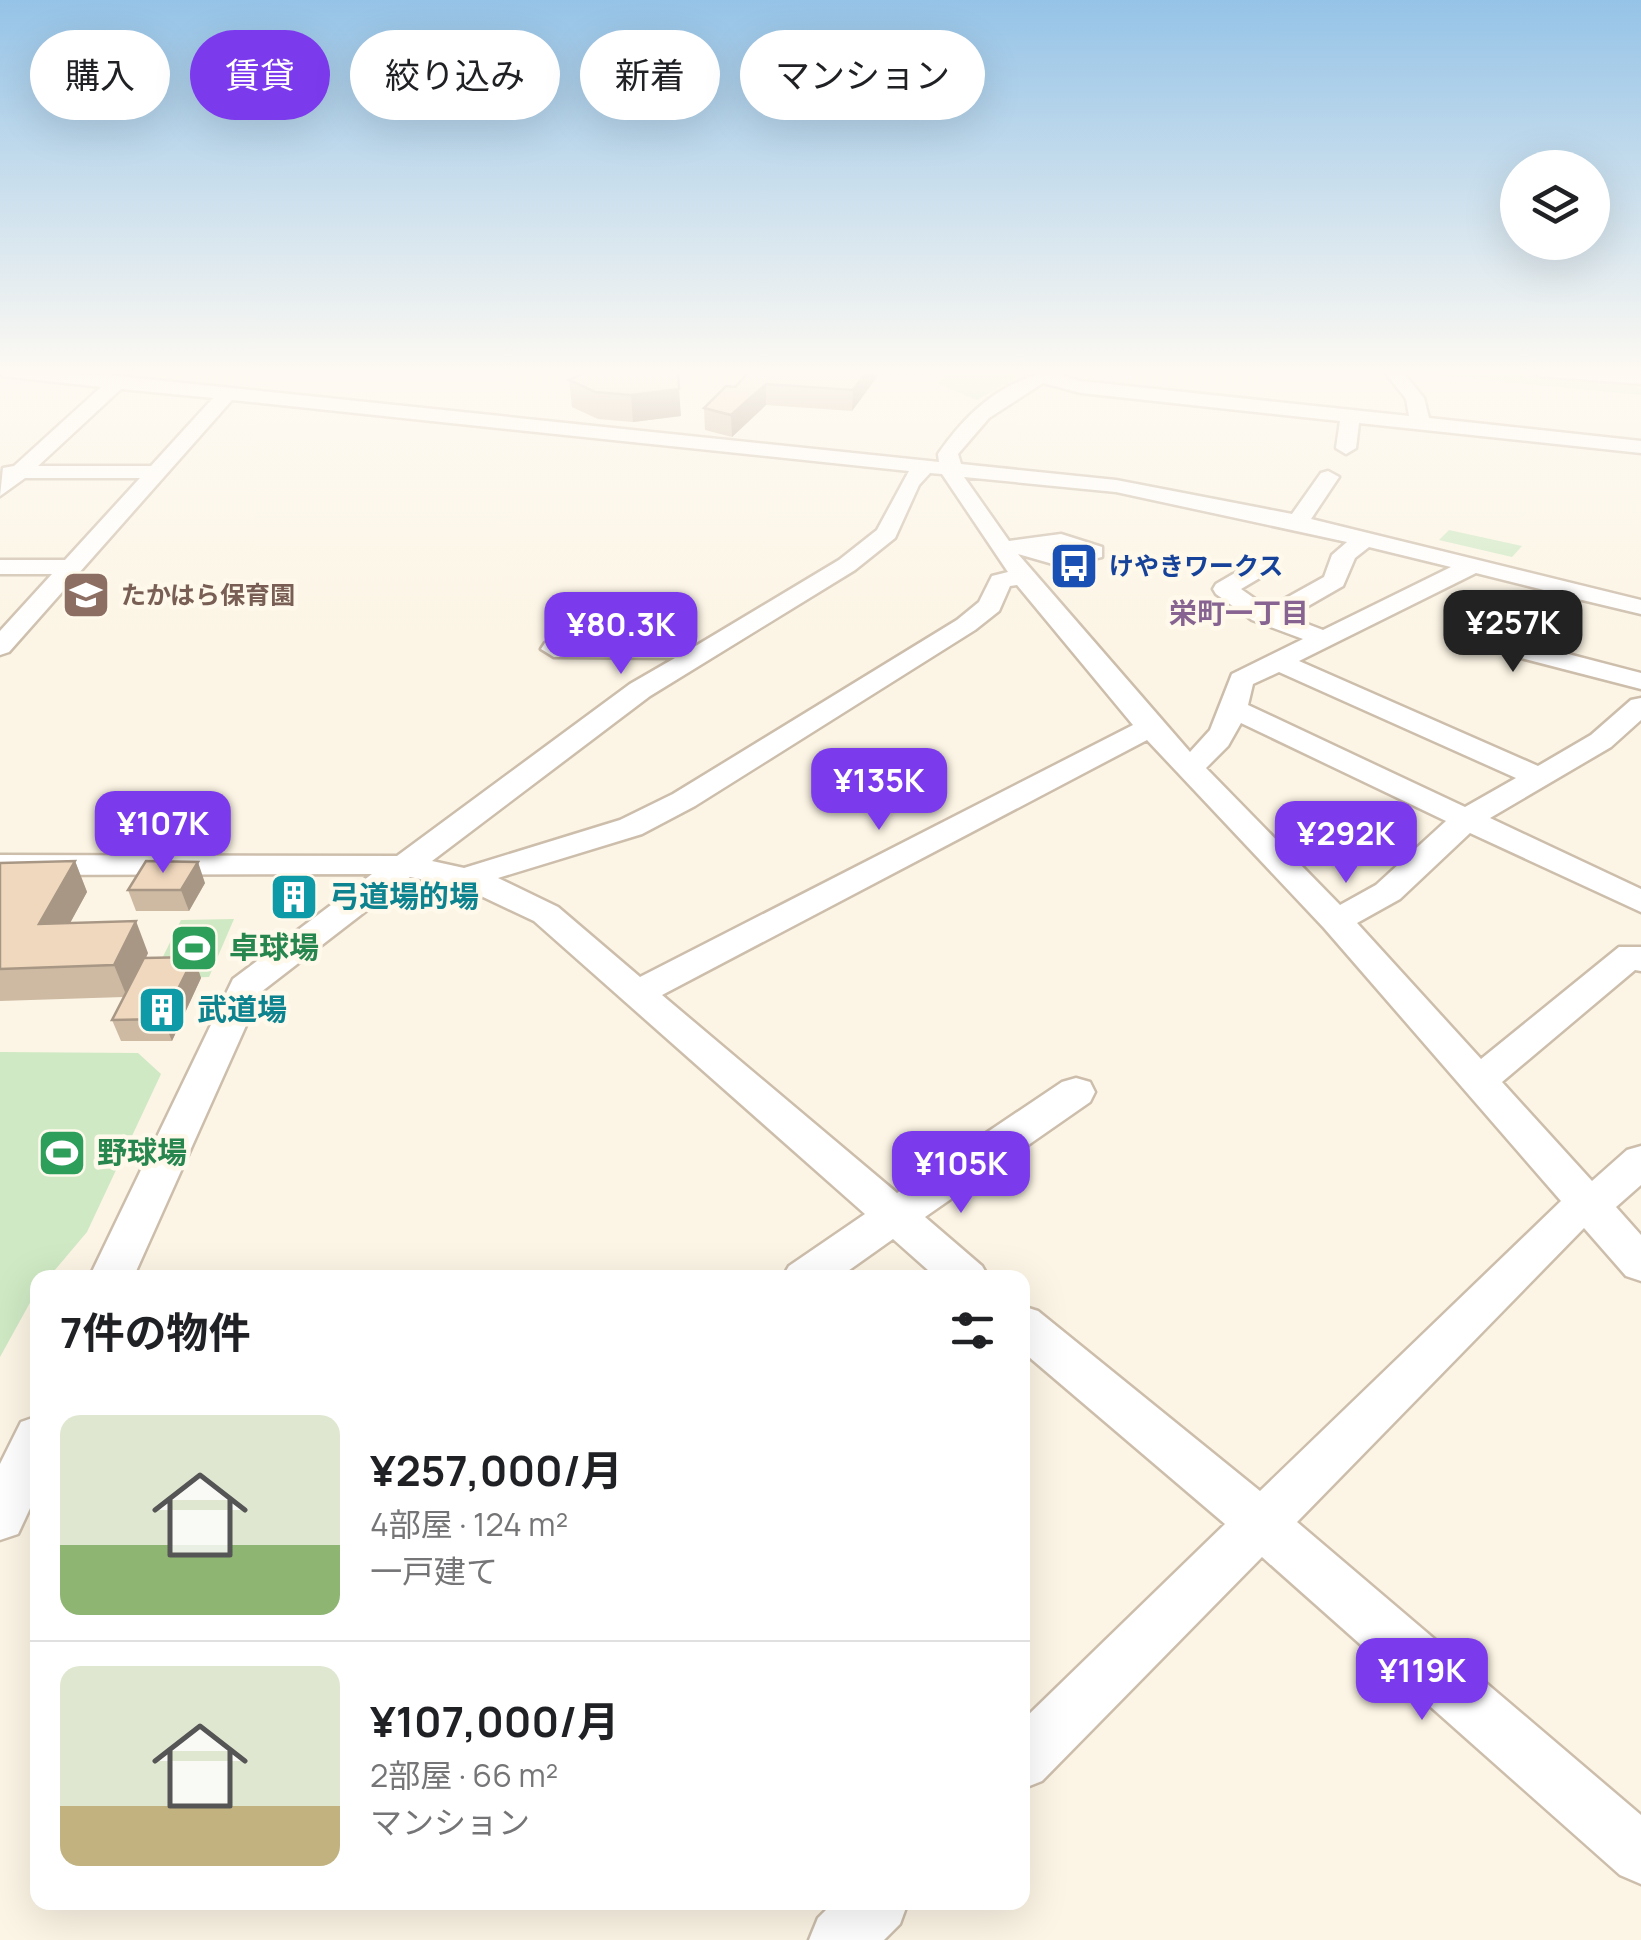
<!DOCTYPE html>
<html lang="ja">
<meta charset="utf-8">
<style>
:root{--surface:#fff;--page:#f6f6f6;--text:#202124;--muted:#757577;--line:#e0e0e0;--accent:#7c3aed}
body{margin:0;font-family:Manrope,"Noto Sans JP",sans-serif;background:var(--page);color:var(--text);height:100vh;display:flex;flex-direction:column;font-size:38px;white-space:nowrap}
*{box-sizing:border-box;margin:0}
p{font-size:32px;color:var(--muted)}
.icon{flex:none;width:55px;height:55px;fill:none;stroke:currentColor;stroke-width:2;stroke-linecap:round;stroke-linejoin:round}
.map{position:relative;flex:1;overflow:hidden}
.side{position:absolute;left:30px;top:1270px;width:1000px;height:640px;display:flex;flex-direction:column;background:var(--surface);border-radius:20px;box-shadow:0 10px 40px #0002}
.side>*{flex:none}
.banner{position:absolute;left:30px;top:30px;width:1000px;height:90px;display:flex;gap:20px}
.buttons{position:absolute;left:1500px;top:150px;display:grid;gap:20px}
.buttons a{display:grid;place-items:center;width:110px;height:110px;border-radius:50%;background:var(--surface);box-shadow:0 10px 40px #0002;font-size:50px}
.price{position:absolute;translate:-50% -85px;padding:0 22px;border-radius:20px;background:var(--accent);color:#fff;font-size:32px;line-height:65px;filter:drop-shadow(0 2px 5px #0008)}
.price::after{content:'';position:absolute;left:50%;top:60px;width:30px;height:22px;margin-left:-15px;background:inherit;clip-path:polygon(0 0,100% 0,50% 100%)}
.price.current{background:#222;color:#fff}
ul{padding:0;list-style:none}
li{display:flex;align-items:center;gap:30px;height:250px;padding:0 30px}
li+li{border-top:2px solid var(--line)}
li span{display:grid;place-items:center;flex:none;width:280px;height:200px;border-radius:20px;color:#555}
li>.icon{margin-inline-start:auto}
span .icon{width:120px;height:120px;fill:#fffc;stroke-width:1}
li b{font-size:42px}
h2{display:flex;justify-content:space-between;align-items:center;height:120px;padding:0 30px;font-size:42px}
.chip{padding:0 35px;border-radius:45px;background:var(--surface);box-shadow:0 10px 40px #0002;font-size:35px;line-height:90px}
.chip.current{background:var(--accent);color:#fff}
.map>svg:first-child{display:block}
.green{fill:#cfe9c4}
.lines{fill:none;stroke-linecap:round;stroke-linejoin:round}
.minor-casing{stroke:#cdbeac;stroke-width:5}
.minor{fill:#fff;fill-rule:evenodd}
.wall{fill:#cebaa3}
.shaded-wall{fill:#a89785}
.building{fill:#f0d8be;stroke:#a89785;stroke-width:2.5}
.labels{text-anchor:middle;stroke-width:9;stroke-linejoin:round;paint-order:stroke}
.far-transit-label{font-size:25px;font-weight:bold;fill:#164399;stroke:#fef9eb;text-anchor:start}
.far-education-label{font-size:25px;font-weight:bold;fill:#785e54;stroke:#fef9eb;text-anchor:start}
.far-neighbourhood-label{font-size:28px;font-weight:bold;fill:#866390;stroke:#fef9eb}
.culture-label{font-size:30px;font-weight:bold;fill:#0d838f;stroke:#fef9eb;text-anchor:start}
.leisure-label{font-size:30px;font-weight:bold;fill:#27864d;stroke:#fef9eb;text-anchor:start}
</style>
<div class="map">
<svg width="1641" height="1940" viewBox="0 0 1641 1940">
<rect width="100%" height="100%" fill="#fcf5e5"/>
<g class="green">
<path d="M932,371H1028L977,400L939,384L943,374Z"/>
<path d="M1393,371H1506L1628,383L1641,389V395Z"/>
<path d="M1449,530L1522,546L1512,557L1439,540Z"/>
<path d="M234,919L209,977L152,979L181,920Z"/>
<path d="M0,1052L138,1053L161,1074L87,1232L49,1277L38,1278L37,1290L0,1357Z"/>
</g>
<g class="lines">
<g class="minor-casing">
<g id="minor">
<path d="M0,371L117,376L939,462L938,454C969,409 1012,371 1068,371L1061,376L1081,381L1409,416L1406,399L1384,371H1402L1424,398L1429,418L1641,441V453L1359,423L1356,448L1346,454L1336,448L1340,421L1081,393L1043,383L989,418L958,454L961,464L1116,480L1292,514L1321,473L1328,471L1339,477L1311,519L1641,600V614L1574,598L1551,624L1541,647L1641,673V689L1517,657L1513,651L1526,622L1552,592L1476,573L1299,661L1538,766L1591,735L1631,700L1641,698V720L1611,747L1490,818L1641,889V912L1470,833L1400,899L1357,923L1481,1059L1619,947H1641V971L1635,970L1502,1082L1592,1181L1627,1150L1641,1146V1185L1616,1207L1641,1235V1281L1626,1276L1584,1228L1297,1522L1641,1815V1884L1620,1875L1262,1557L1042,1781L1022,1789V1721L1225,1524L1022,1351V1306L1038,1311L1260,1491L1561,1201L1324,928L1147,740L662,995L897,1193L1062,1082L1076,1078L1090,1082L1095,1092L1090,1102L925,1217L982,1266L989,1278H937L893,1239L838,1278H782L789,1266L865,1214L534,921L462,887L410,877L261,992L133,1278H89L233,979L372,874L0,875V855L397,856L630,684L675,658L554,657L541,649L545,643L670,640L694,647L839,560L877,530L909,471L232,400L9,652L0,655V631L52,574H0V560H65L140,478H25L0,496L3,468L14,466L101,387L3,376ZM121,389L213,398L151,466H38ZM930,473L942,474L1008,572L992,576L979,602L957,620L673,794L620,820L464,868L432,861L650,696L855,570L895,538L919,485ZM964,477L1116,492L1347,542L1332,555L1324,577L1268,608L1241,589L1268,573V563H1252L1216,584L1213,589L1216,594L1252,620L1303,639L1232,674L1210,730L1190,752L1018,554L1060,566L1102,557V547L1061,534L1009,541ZM1369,547L1451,567L1323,630L1289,617L1343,586L1355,558ZM1017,585L1133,725L640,977L558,907L498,878L642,834L695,806L975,630L999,611L1010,586ZM1279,672L1516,778L1465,807L1248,705L1253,684ZM1241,723L1446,821L1376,885L1340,905L1206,768L1228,746Z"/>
<path d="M1531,371L1636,374L1641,376V384L1540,376Z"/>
<path d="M38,1416V1491L18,1534L0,1540V1464L21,1422Z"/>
<path d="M834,1902H908L900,1924L884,1940H809L818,1918Z"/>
</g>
</g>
<use href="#minor" class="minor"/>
</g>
<g class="wall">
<path d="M589,371L681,416L633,422L598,419L572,407L569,380Z"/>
<path d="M750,371H886L880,373L852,411L766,405L732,437L705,430L704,408L735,387Z"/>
<path d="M75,861L87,892L70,923L148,953L146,958L194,957L201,978L172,1041H121L112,1020L124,997L0,1001V863Z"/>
<path d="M205,883L189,911H136L128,890Z"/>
</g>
<g class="shaded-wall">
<path d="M867,371H886L880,373L852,411L853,390Z"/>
<path d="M766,384V405L732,437L731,415Z"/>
<path d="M679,389L681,416L633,422L631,395Z"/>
<path d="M75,861L87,892L52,956L39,924Z"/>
<path d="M198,862L205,883L189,911L181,890Z"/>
<path d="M136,921L148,953L127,997L114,965Z"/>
<path d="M194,957L201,978L172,1041L163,1019Z"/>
</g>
<g class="building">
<path d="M589,371H678L679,389L631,395L595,392L569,380Z"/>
<path d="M750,371H867L853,390L766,384L731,415L704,408L726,386L735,387Z"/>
<path d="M75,861L39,924L136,921L114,965L0,969V863Z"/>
<path d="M146,861L198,862L181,890H128Z"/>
<path d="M194,957L163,1019L112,1020L144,958Z"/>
</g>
<linearGradient id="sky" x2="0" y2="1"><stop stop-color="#95c3e7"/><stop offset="0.58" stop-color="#fefaf3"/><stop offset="1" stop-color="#fefaf3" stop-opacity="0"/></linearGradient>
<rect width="1641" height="642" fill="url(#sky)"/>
<defs>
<g id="bus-square" transform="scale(2.5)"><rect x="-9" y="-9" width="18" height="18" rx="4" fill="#1a4fb4" stroke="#fef9eb"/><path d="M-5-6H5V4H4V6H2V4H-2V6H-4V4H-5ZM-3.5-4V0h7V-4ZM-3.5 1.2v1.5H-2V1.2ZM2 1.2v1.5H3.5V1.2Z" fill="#fff"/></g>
<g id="school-square" transform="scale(2.5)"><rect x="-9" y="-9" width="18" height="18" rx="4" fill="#8d6e63" stroke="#fef9eb"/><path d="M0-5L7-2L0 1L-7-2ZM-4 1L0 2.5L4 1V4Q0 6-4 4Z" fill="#fff"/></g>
<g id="building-square" transform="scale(2.5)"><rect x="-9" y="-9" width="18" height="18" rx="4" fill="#0f9aa8" stroke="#fef9eb"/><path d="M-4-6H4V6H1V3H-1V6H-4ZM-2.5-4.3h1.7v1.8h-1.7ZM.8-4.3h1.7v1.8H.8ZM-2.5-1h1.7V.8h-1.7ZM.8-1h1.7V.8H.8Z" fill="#fff"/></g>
<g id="stadium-square" transform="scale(2.5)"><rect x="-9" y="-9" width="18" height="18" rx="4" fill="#2e9e5b" stroke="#fef9eb"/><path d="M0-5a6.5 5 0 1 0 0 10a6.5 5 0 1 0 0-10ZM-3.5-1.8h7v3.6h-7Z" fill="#fff"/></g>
</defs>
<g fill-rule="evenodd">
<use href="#bus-square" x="1074" y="566"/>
<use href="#school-square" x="86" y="595"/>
<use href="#building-square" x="294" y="897"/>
<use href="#stadium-square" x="194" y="948"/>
<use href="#building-square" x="162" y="1010"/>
<use href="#stadium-square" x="62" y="1153"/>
</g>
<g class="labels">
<g class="far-transit-label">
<text x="1109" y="575">けやきワークス</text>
</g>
<g class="far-education-label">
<text x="121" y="604">たかはら保育園</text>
</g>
<g class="far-neighbourhood-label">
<text x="1239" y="623">栄町一丁目</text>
</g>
<g class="culture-label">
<text x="329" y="907">弓道場的場</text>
<text x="197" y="1020">武道場</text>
</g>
<g class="leisure-label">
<text x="229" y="958">卓球場</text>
<text x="97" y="1163">野球場</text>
</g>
</g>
</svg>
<div class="buttons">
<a><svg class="icon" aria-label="layers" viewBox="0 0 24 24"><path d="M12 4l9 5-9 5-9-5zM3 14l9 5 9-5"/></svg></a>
</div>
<b class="price current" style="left:1513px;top:675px">¥257K</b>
<b class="price" style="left:621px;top:677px">¥80.3K</b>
<b class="price" style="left:879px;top:833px">¥135K</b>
<b class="price" style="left:163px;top:876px">¥107K</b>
<b class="price" style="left:1346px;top:886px">¥292K</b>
<b class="price" style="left:961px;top:1216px">¥105K</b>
<b class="price" style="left:1422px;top:1723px">¥119K</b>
<div class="banner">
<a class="chip">購入</a>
<a class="chip current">賃貸</a>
<a class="chip">絞り込み</a>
<a class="chip">新着</a>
<a class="chip">マンション</a>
</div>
<section class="side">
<h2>7件の物件<svg class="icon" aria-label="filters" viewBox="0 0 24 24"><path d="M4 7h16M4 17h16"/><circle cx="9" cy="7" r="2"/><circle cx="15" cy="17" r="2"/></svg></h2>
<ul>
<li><span style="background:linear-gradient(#dfe7d0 65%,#8fb573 0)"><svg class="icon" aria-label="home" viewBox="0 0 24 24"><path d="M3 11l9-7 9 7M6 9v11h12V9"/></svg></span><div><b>¥257,000/月</b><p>4部屋 · 124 m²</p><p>一戸建て</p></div></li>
<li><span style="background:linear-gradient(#dfe7d0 70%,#c2b280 0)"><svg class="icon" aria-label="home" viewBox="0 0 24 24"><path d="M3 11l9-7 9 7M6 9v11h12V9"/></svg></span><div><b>¥107,000/月</b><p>2部屋 · 66 m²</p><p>マンション</p></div></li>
</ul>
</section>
</div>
